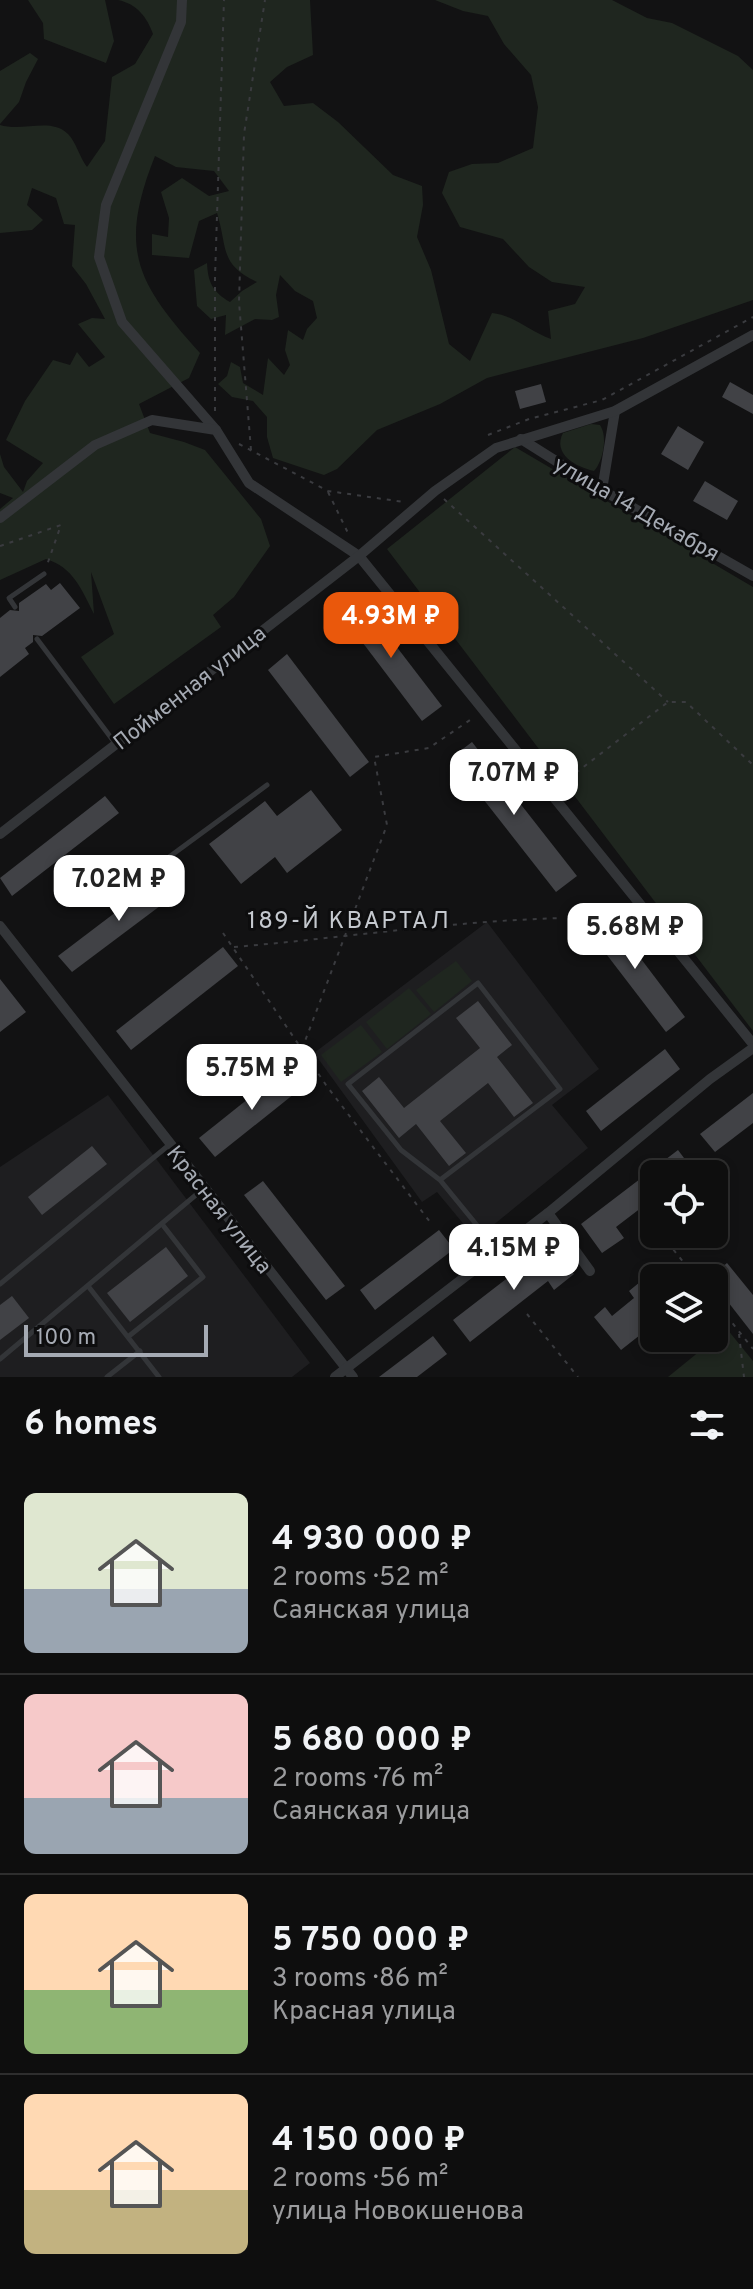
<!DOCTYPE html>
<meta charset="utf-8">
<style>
:root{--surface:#0e0e0e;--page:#171717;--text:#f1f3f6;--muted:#9b9c9e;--line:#2e2e2e;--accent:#ea580c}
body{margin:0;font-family:Overpass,sans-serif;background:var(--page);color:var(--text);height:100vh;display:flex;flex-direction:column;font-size:30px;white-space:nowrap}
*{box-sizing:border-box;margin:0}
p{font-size:26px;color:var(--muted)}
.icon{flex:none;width:44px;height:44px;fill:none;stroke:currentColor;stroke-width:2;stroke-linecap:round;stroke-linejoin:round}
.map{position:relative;height:1377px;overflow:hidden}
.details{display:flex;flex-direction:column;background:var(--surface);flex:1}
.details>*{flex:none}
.buttons{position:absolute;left:640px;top:1160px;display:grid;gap:16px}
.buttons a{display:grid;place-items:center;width:88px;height:88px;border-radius:12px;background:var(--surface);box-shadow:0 4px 12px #0003,0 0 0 2px var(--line);font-size:40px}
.scale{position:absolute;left:24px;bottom:20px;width:184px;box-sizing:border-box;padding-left:8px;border:4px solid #a5aab3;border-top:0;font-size:22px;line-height:28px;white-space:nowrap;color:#a5aab3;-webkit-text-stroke:6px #0d0d0e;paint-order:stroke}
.price{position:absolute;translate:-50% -68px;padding:0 18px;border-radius:16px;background:#fff;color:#222;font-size:26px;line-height:52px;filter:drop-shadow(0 2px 4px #0008)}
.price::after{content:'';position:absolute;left:50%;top:48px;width:24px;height:18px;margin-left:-12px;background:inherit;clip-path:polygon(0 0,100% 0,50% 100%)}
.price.selected{background:var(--accent);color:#fff}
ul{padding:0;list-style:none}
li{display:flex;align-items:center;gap:24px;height:200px;padding:0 24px}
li+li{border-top:2px solid var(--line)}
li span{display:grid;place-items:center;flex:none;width:224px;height:160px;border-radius:12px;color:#555}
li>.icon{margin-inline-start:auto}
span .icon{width:96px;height:96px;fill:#fffc;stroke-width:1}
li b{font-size:34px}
h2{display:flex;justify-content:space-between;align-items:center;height:96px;padding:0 24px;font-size:34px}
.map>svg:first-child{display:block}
.built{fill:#1e1e20}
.green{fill:#1f261f}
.building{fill:#414246}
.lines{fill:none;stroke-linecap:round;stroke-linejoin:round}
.path{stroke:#3a3b3f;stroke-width:2;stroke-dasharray:4 6;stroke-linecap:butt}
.lane{stroke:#333538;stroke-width:5}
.street{stroke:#333538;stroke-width:10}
.labels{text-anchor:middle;stroke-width:6;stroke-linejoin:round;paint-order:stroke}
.street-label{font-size:22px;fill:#a5aab3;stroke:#0d0d0e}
.neighbourhood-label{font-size:24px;letter-spacing:2px;fill:#c5c9cf;stroke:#0d0d0e}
</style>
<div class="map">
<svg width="753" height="1377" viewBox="0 0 753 1377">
<rect width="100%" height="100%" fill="#121213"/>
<g class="built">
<path d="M487,922L599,1069L552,1105L588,1148L476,1239L437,1192L422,1202L314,1053Z"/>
<path d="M108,1095L310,1363L292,1377H0V1167Z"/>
</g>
<g class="green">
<path d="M28,0H105L114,41L106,63L44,39L43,23Z"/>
<path d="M118,0H310L313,55L287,67L270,82L284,106L313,103L338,122L393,175L422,186L423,205L417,237L431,270L449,344L470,361L492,313C514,315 530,332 551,339L548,311L575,304L585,287L552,282L529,267L503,239L460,227L442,193L449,172L472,164L498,163L533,148L538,107L531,75L504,44L488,16L463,11L435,0H612L647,18L672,23L738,56L753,70V300L643,338L487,378L440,404L377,430L337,469L324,475L273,458L267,437V417L253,401L232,397L218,384L227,376L231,362L240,367L243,383L263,395L268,358L284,375L290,365L285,350L288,330L303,340L307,329L317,318L313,301L295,291L280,275L276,295L279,317L272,320L255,319L225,335L226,315L211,319L197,306L194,270L207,263C208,283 213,292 230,302L242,291L257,282C219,264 228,249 217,213L199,221L189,258L152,255V234L168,237L169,218L161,192L182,178L209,196L229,191L214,171L176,167L155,156C118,249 136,282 200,353L189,378L139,404L150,433L184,442L205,450L261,519L270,546L234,597L213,615L221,627L114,704L81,657L114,634L91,572L94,614C82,590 73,567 46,559L0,580V509L13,498L0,493V454L4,467L23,492L27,481L43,463L6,440L25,401L53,360L70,365L77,352L89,367L105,357L78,324L92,318L105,319L86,284L72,266L75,225L64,224L56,198L32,188L27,205L43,220L32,230L0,233V125C23,132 51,117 68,134C76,142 80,158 87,167L105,141L112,77L135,64L153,34C147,17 137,4 118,0Z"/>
<path d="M30,53L38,59L26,82L19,102L0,124V71Z"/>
<path d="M591,424L600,425C608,437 603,461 594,471C576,467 552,454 563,433Z"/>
<path d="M515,447L753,587V1031L387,549Z"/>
<path d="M456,961L472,981L434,1012L416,990Z"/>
<path d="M409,988L431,1014L387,1049L366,1022Z"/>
<path d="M361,1025L382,1052L341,1082L321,1055Z"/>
<path d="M727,1329L753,1361V1377H668Z"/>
</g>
<g class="building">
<path d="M730,382L753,395V414L722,397Z"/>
<path d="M541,384L546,402L520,409L515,391Z"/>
<path d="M678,426L704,442L688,470L661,454Z"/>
<path d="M705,481L738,501L727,520L693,501Z"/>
<path d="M60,583L80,608L42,636L33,635V642L25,648L29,654L0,677V618L10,610L19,611V603L46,584L51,590Z"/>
<path d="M360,599L442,706L422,721L341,614Z"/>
<path d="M287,654L369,762L350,777L268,670Z"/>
<path d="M472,742L577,876L556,892L451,758Z"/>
<path d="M311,790L342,830L287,873L275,857L241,884L209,844L265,801L277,816Z"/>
<path d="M105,796L119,813L12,896L0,878Z"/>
<path d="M166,874L180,891L72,972L58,956Z"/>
<path d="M604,910L685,1017L666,1032L584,925Z"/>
<path d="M223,947L238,966L131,1050L116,1031Z"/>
<path d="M0,979L26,1012L0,1032Z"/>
<path d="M478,1001L512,1045L497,1057L533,1103L514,1117L488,1083L440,1121L466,1153L449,1166L416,1124L399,1138L362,1091L379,1077L404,1108L480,1048L456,1018Z"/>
<path d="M665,1049L680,1069L601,1131L586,1111Z"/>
<path d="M289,1066L304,1086L215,1157L199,1138Z"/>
<path d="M753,1093V1123L715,1152L700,1134Z"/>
<path d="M92,1146L107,1164L42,1215L28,1197Z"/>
<path d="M678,1150L693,1170L687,1174H654V1198L616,1227L624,1238L602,1253L581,1224Z"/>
<path d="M263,1181L345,1286L326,1300L244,1195Z"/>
<path d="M439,1230L454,1249L375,1310L360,1290Z"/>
<path d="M550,1245L574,1274L554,1290L548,1281L470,1342L453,1320Z"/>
<path d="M166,1247L188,1276L130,1322L107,1293Z"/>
<path d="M727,1263L753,1295V1334L714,1284V1274Z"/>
<path d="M640,1282L654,1300V1324L621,1350L594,1317L605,1307L612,1316L634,1298L629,1291Z"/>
<path d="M12,1296L29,1318L0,1340V1305Z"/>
<path d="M433,1336L447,1354L417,1377H379Z"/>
</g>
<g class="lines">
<g class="path">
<path d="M215,411V277L224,0"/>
<path d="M488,435L529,419L602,400L753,317"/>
<path d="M239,444L328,491L404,502"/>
<path d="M251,450L239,302L244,134L265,0"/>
<path d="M328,492L348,533"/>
<path d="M444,499L668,702"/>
<path d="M0,546L61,525L47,565"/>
<path d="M560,785L668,702H686L753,765"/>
<path d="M223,933L326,1085L430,1222"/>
<path d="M234,947C343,938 453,921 562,918"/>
<path d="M302,1049L387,825L374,757L429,748L473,718"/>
<path d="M652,1223L654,1225"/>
<path d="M661,1234L696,1278"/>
<path d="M714,1300L753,1349"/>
<path d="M527,1314L578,1377"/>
<path d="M739,1334L744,1377"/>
</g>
<g class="lane">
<path d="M15,607L9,598L44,574"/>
<path d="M37,639L115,743"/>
<path d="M165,860L267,785"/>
<path d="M440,1180L560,1089L478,983L348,1084L401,1150L440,1180L498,1251"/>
<path d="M0,1284L169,1145"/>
<path d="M88,1286L159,1377"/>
<path d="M129,1336L203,1277L162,1224"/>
<path d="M0,1359L203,1189"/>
<path d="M107,1377L140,1351"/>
</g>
<g class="street">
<path d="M182,0L181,22L106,205L99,257L122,322L216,430"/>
<path d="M521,439L602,490L753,576"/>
<path d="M602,490L615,411"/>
<path d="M0,518L95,445L152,420L216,430L249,483L359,556L753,1044"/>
<path d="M0,834L359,556L435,491L496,448L615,411L753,335"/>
<path d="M0,926L353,1377"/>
<path d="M548,1213L590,1271"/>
<path d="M335,1377L548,1213L710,1079L753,1048"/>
</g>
</g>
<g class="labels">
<g class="street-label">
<text transform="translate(637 508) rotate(30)" y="8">улица 14 Декабря</text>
<text transform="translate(189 687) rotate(-38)" y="8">Пойменная улица</text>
<text transform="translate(220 1209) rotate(52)" y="8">Красная улица</text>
</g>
<g class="neighbourhood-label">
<text x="349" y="928">189-Й КВАРТАЛ</text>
</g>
</g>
</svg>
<div class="buttons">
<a><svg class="icon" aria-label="locate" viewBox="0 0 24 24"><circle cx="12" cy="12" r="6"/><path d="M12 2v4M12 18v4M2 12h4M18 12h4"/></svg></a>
<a><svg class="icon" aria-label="layers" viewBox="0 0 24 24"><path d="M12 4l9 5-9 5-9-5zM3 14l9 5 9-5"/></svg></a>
</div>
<div class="scale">100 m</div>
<b class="price selected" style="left:391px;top:660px">4.93M ₽</b>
<b class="price" style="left:514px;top:817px">7.07M ₽</b>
<b class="price" style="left:119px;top:923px">7.02M ₽</b>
<b class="price" style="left:635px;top:971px">5.68M ₽</b>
<b class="price" style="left:252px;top:1112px">5.75M ₽</b>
<b class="price" style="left:514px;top:1292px">4.15M ₽</b>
</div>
<section class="details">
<h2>6 homes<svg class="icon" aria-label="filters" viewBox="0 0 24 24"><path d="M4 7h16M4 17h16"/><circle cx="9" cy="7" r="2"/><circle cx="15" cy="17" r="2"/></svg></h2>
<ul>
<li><span style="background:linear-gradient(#dfe7d0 60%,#9aa5b1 0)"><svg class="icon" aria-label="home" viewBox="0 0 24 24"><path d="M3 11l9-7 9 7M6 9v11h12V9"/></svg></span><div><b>4 930 000 ₽</b><p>2 rooms · 52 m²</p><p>Саянская улица</p></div></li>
<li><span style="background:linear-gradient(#f6c9c9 65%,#9aa5b1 0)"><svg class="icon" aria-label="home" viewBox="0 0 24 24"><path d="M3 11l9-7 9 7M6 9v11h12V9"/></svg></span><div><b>5 680 000 ₽</b><p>2 rooms · 76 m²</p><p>Саянская улица</p></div></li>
<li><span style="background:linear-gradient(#ffd9b3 60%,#8fb573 0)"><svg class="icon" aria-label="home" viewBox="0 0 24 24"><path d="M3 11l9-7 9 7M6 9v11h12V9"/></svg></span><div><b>5 750 000 ₽</b><p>3 rooms · 86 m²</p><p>Красная улица</p></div></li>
<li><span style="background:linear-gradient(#ffd9b3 60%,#c2b280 0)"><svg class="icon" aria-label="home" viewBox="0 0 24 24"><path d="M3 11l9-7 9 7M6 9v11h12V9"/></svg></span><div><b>4 150 000 ₽</b><p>2 rooms · 56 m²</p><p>улица Новокшенова</p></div></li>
</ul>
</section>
